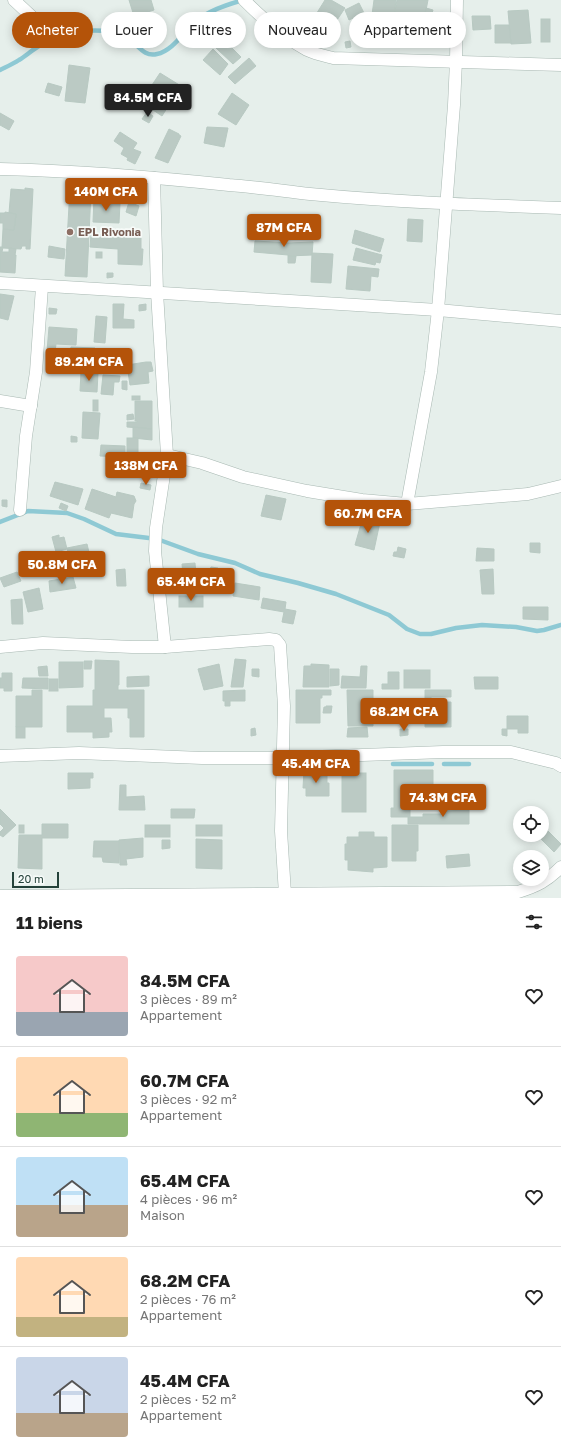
<!DOCTYPE html>
<html lang="fr">
<meta charset="utf-8">
<style>
:root{--surface:#fff;--page:#f2f2f2;--text:#222;--muted:#767676;--line:#e0e0e0;--accent:#b45309}
body{margin:0;font-family:"Golos Text",sans-serif;background:var(--page);color:var(--text);height:100vh;display:flex;flex-direction:column;font-size:15px;white-space:nowrap}
*{box-sizing:border-box;margin:0}
p{font-size:13px;color:var(--muted)}
.icon{flex:none;width:22px;height:22px;fill:none;stroke:currentColor;stroke-width:2;stroke-linecap:round;stroke-linejoin:round}
.map{position:relative;height:898px;overflow:hidden}
.details{display:flex;flex-direction:column;background:var(--surface);flex:1}
.details>*{flex:none}
.hud{position:absolute;left:12px;top:12px;width:537px;height:36px;display:flex;gap:8px}
.controls{position:absolute;left:513px;top:806px;display:grid;gap:8px}
.controls a{display:grid;place-items:center;width:36px;height:36px;border-radius:50%;background:var(--surface);box-shadow:0 2px 10px #0003;font-size:20px}
.scale{position:absolute;left:12px;bottom:10px;width:47px;box-sizing:border-box;padding-left:4px;border:2px solid #24423a;border-top:0;font-size:11px;line-height:14px;white-space:nowrap;color:#24423a;-webkit-text-stroke:3px #f7fbf9;paint-order:stroke}
.price{position:absolute;translate:-50% -34px;padding:0 9px;border-radius:4px;background:var(--accent);color:#fff;font-size:13px;line-height:26px;filter:drop-shadow(0 1px 2px #0008)}
.price::after{content:'';position:absolute;left:50%;top:24px;width:12px;height:9px;margin-left:-6px;background:inherit;clip-path:polygon(0 0,100% 0,50% 100%)}
.price.on{background:#222;color:#fff}
ul{padding:0;list-style:none}
li{display:flex;align-items:center;gap:12px;height:100px;padding:0 16px}
li+li{border-top:1px solid var(--line)}
li span{display:grid;place-items:center;flex:none;width:112px;height:80px;border-radius:4px;color:#555}
li>.icon{margin-inline-start:auto}
span .icon{width:48px;height:48px;fill:#fffc;stroke-width:1}
li b{font-size:17px}
h2{display:flex;justify-content:space-between;align-items:center;height:48px;padding:0 16px;font-size:17px}
.tag{padding:0 14px;border-radius:18px;background:var(--surface);box-shadow:0 2px 10px #0003;font-size:14px;line-height:36px}
.tag.on{background:var(--accent);color:#fff}
.map>svg:first-child{display:block}
.lines{fill:none;stroke-linecap:round;stroke-linejoin:round}
.stream{stroke:#8ec9d4;stroke-width:4.5}
.building{fill:#bbcac4;stroke:#b8c9c2}
.minor-casing{stroke:#a8b8b2;stroke-width:13}
.minor{stroke:#fff;stroke-width:12}
.education-dot{fill:#8d6e63;stroke:#f7fbf9;stroke-width:1.5}
.labels{text-anchor:middle;stroke-width:3.5;stroke-linejoin:round;paint-order:stroke}
.education-label{font-size:11px;font-weight:bold;fill:#785e54;stroke:#f7fbf9;text-anchor:start}
</style>
<div class="map">
<svg width="561" height="898" viewBox="0 0 561 898">
<rect width="100%" height="100%" fill="#e6efeb"/>
<g class="lines">
<g class="stream">
<path d="M0,70C6,67 13,64 19,60C26,56 32,50 39,46C64,32 97,25 124,36C137,41 142,58 157,54C172,51 183,33 194,23C207,11 226,5 243,0"/>
<path d="M0,522L28,511L67,513L84,519L116,534L157,539L198,554L235,563L260,574L298,583L336,594L389,615L407,629L420,634H431L456,628L482,625L516,627L537,631L544,630L561,625"/>
<path d="M393,764H432"/>
<path d="M444,764H469"/>
</g>
</g>
<g class="building">
<path d="M129,0H151L154,10L134,16Z"/>
<path d="M325,0H331L345,8L333,26L315,16Z"/>
<path d="M374,0H396L393,26H386V24L371,22Z"/>
<path d="M397,0H428L425,15L408,13L407,19L394,17Z"/>
<path d="M359,3L364,13L349,20L345,10Z"/>
<path d="M426,8L433,10L431,16L425,14Z"/>
<path d="M528,10L531,43L511,44L508,11Z"/>
<path d="M472,16H490L491,29L473,30Z"/>
<rect x="541" y="19" width="9" height="23"/>
<path d="M358,21L369,22L370,43L359,44Z"/>
<path d="M327,23L333,30L327,35L320,27Z"/>
<path d="M424,25H433V34H425Z"/>
<path d="M495,25H509L511,43H495Z"/>
<path d="M224,40L241,57L233,64L216,48Z"/>
<path d="M350,41L351,47L346,48L345,42Z"/>
<path d="M213,49L228,64L220,75L203,60Z"/>
<path d="M249,58L256,66L235,84L228,77Z"/>
<path d="M69,65L90,68L85,103L65,101Z"/>
<path d="M160,73L181,86L162,116L144,104L155,87L152,85Z"/>
<path d="M48,83L62,87L59,96L45,92Z"/>
<path d="M232,93L249,105L236,125L218,114Z"/>
<path d="M147,112L153,116L149,123L142,119Z"/>
<path d="M0,113L14,121L9,130L0,125Z"/>
<path d="M207,127L228,128L224,147L204,143Z"/>
<path d="M169,129L179,134V135L181,136L168,163L155,158Z"/>
<path d="M120,132L137,143L133,149L141,152L135,164L127,160L128,158L121,154L124,148L114,141Z"/>
<path d="M25,188L33,189L30,249H26V246H22L21,249L3,248L2,247L3,229L14,230L16,214L9,213L11,189L25,190Z"/>
<path d="M70,188L91,192L87,277L65,276Z"/>
<path d="M94,198L102,199V202L120,203L119,223L93,222Z"/>
<path d="M129,202L139,206L136,216L126,212Z"/>
<path d="M5,212L16,214L14,230L3,229V223H0V213H5Z"/>
<path d="M408,219L423,220L422,242L407,241Z"/>
<path d="M355,230L384,239L380,252L352,243Z"/>
<path d="M115,232L133,233V238H141V249H143L142,265L118,264V249L90,247L91,234L115,236Z"/>
<path d="M255,241L289,243L313,242L312,255L288,256V255L254,252Z"/>
<path d="M49,246L65,249L64,259L48,257Z"/>
<path d="M0,247H3L2,252H9V248L16,249L15,255H16L15,273L0,272Z"/>
<path d="M356,248L382,255L380,263L376,262L375,265L353,260Z"/>
<rect x="96" y="252" width="6" height="6"/>
<path d="M312,253L333,254L331,283L311,282Z"/>
<path d="M288,256H296L295,263H288Z"/>
<path d="M348,266L379,269L378,277L371,276L370,291L346,289Z"/>
<path d="M107,273H113V277L107,278Z"/>
<path d="M0,294L14,296L8,320L0,318Z"/>
<path d="M113,304H124L123,319L134,320V328H113Z"/>
<path d="M146,304V310L139,311V305Z"/>
<path d="M49,308L57,309L56,314H49Z"/>
<path d="M96,316L107,317L105,343L94,342Z"/>
<path d="M49,327L77,329L76,345L56,344L55,352L47,351Z"/>
<path d="M71,347L95,348L94,358L70,356Z"/>
<path d="M146,362H151L153,371L148,372L149,383L130,385L127,365Z"/>
<path d="M114,363V372L106,373L105,364Z"/>
<path d="M81,372L98,373L97,392L80,391Z"/>
<path d="M103,375L120,376L119,382H114L113,395L101,394Z"/>
<path d="M122,381H127V390L122,389Z"/>
<rect x="132" y="396" width="8" height="4"/>
<rect x="93" y="400" width="5" height="11"/>
<path d="M135,401H152V429L127,427V422H137V421H135Z"/>
<path d="M83,412L100,413L98,439L82,438Z"/>
<path d="M133,414L134,419L127,420V415Z"/>
<path d="M133,427L152,429V440L133,438Z"/>
<path d="M71,436L77,437V442H71Z"/>
<rect x="127" y="438" width="11" height="21"/>
<path d="M101,445L125,446V457L100,456Z"/>
<path d="M55,482L83,489L78,505L50,496Z"/>
<path d="M141,483L151,485L150,490L140,488Z"/>
<path d="M92,489L116,497L117,492L134,496L136,501L134,504L132,518L111,513L109,518L85,509Z"/>
<path d="M266,495L286,499L281,520L261,516Z"/>
<path d="M2,500H7V507L2,506Z"/>
<path d="M61,503L68,506L66,511L59,508Z"/>
<path d="M363,517L380,522L374,550L355,545Z"/>
<path d="M59,535V538L64,537L67,549L56,552L52,537Z"/>
<path d="M530,543H540V553L530,552Z"/>
<path d="M87,544L93,569L73,573L67,548Z"/>
<path d="M398,547L406,549L404,558L393,556L394,552H397Z"/>
<path d="M477,548L494,549V561H476Z"/>
<path d="M54,554L56,571L45,573L43,556Z"/>
<path d="M195,563L197,586H184L182,564Z"/>
<path d="M211,567L218,568L217,575L209,573Z"/>
<path d="M125,569L126,586H117L116,570Z"/>
<path d="M493,569L494,594H482L480,570Z"/>
<path d="M17,572L21,581L4,587L0,578Z"/>
<path d="M73,577L76,588L50,592L49,581Z"/>
<path d="M235,583L260,587L259,600L233,596Z"/>
<path d="M39,588L43,609L28,612L23,592Z"/>
<rect x="179" y="596" width="24" height="11"/>
<path d="M263,598L286,602L285,609L296,611L293,624L282,622L284,612L261,608Z"/>
<path d="M22,599L23,624H12L11,600Z"/>
<path d="M523,607H548V620L523,619Z"/>
<path d="M235,659L246,660L243,687H231Z"/>
<path d="M95,660L119,661V685H118V690H144V737H130V718H128V708H104V718H111L112,732H109V737L93,738V732H67V706H93V690H95Z"/>
<path d="M84,661H92L91,669H84Z"/>
<path d="M59,662H83V687L59,688Z"/>
<path d="M219,664L223,686L204,690L198,669Z"/>
<path d="M311,664L329,665V687H303L304,666H311Z"/>
<path d="M47,666L48,676H39L38,667Z"/>
<path d="M361,666H367L366,688H341L342,676L360,677Z"/>
<path d="M252,669H259V677L252,676Z"/>
<path d="M330,669H339V685L330,686Z"/>
<rect x="404" y="670" width="26" height="18"/>
<path d="M388,672H399V689H382V684H388Z"/>
<path d="M2,673H12V691H4V688H0V678H2Z"/>
<path d="M149,676V686L127,687V677Z"/>
<path d="M474,677H498V689H475Z"/>
<path d="M23,678H48V689L22,688Z"/>
<rect x="49" y="679" width="9" height="12"/>
<path d="M32,690H42V727H16V696H32Z"/>
<path d="M245,690V701H230V706H225V701H223V691Z"/>
<path d="M296,690H331V695H322V698H320V723H296Z"/>
<path d="M347,690H373V726H348Z"/>
<path d="M425,690H451V697H431V702H451V727H425Z"/>
<path d="M326,706H332L331,713H323L324,707H326Z"/>
<path d="M507,716H528V733H518V729H507Z"/>
<rect x="16" y="727" width="9" height="11"/>
<path d="M367,727L368,737H347L348,728Z"/>
<path d="M255,728L256,735L251,736V729Z"/>
<path d="M400,729H408V735L400,736Z"/>
<path d="M502,729H507V736L502,735Z"/>
<path d="M394,770H433V807H410V817H391V808H394Z"/>
<path d="M304,771H327V783H329V796H306V788H303Z"/>
<path d="M68,773H93V778H90V788L68,789Z"/>
<rect x="342" y="773" width="24" height="39"/>
<path d="M120,785H126V797L144,796L145,810H119Z"/>
<path d="M0,809L16,825L3,837L0,835V832L4,828L0,824Z"/>
<path d="M171,809H195L194,818H171Z"/>
<path d="M469,810V824H408V817H423V814H443V811Z"/>
<path d="M542,822L545,824L543,826L561,844L554,852L537,835H542Z"/>
<path d="M42,824H68V838H42V869L18,868L19,835H42Z"/>
<rect x="19" y="825" width="5" height="8"/>
<rect x="145" y="825" width="25" height="12"/>
<rect x="196" y="825" width="26" height="11"/>
<path d="M392,825H418V851H416V861H392Z"/>
<path d="M359,832H374V837H387V867L373,868V872L348,870V860H345V844H347V837H359Z"/>
<path d="M143,838V857L126,859L127,865H120L119,840Z"/>
<path d="M196,839L222,840V869L196,868Z"/>
<path d="M162,840H170V848L162,849Z"/>
<path d="M94,841H119V863L103,862L102,857H93Z"/>
<path d="M469,854L470,866L447,868L446,856Z"/>
</g>
<g class="lines">
<g class="minor-casing">
<g id="minor">
<path d="M14,0L46,30"/>
<path d="M244,0C263,19 283,37 307,50C315,54 325,56 333,58L561,65"/>
<path d="M0,169C76,171 153,177 229,185C256,187 283,191 310,194C394,202 477,205 561,208"/>
<path d="M154,178L157,292L167,455L156,528L155,551L165,647"/>
<path d="M0,283L438,310L561,321"/>
<path d="M0,401L31,406"/>
<path d="M167,455L202,463L243,477L307,491L362,500L407,504L528,494L561,486"/>
<path d="M407,504L431,372L438,310L454,105L456,61L457,0"/>
<path d="M20,510L26,436L36,372L42,287"/>
<path d="M0,647L43,643L132,647H165L269,639L276,640L280,645L284,706L281,831L285,894L287,898"/>
<path d="M0,756L79,753L202,758H282L443,752H511L556,763L561,766"/>
<path d="M0,896L518,892C537,886 547,881 561,867"/>
</g>
</g>
<use href="#minor" class="minor"/>
</g>
<circle class="education-dot" cx="70" cy="232" r="4"/>
<g class="labels">
<g class="education-label">
<text x="78" y="236">EPL Rivonia</text>
</g>
</g>
</svg>
<div class="controls">
<a><svg class="icon" aria-label="locate" viewBox="0 0 24 24"><circle cx="12" cy="12" r="6"/><path d="M12 2v4M12 18v4M2 12h4M18 12h4"/></svg></a>
<a><svg class="icon" aria-label="layers" viewBox="0 0 24 24"><path d="M12 4l9 5-9 5-9-5zM3 14l9 5 9-5"/></svg></a>
</div>
<div class="scale">20 m</div>
<b class="price on" style="left:148px;top:118px">84.5M CFA</b>
<b class="price" style="left:106px;top:212px">140M CFA</b>
<b class="price" style="left:284px;top:248px">87M CFA</b>
<b class="price" style="left:89px;top:382px">89.2M CFA</b>
<b class="price" style="left:146px;top:486px">138M CFA</b>
<b class="price" style="left:368px;top:534px">60.7M CFA</b>
<b class="price" style="left:62px;top:585px">50.8M CFA</b>
<b class="price" style="left:191px;top:602px">65.4M CFA</b>
<b class="price" style="left:404px;top:732px">68.2M CFA</b>
<b class="price" style="left:316px;top:784px">45.4M CFA</b>
<b class="price" style="left:443px;top:818px">74.3M CFA</b>
<div class="hud">
<a class="tag on">Acheter</a>
<a class="tag">Louer</a>
<a class="tag">Filtres</a>
<a class="tag">Nouveau</a>
<a class="tag">Appartement</a>
</div>
</div>
<section class="details">
<h2>11 biens<svg class="icon" aria-label="filters" viewBox="0 0 24 24"><path d="M4 7h16M4 17h16"/><circle cx="9" cy="7" r="2"/><circle cx="15" cy="17" r="2"/></svg></h2>
<ul>
<li><span style="background:linear-gradient(#f6c9c9 70%,#9aa5b1 0)"><svg class="icon" aria-label="home" viewBox="0 0 24 24"><path d="M3 11l9-7 9 7M6 9v11h12V9"/></svg></span><div><b>84.5M CFA</b><p>3 pièces · 89 m²</p><p>Appartement</p></div><svg class="icon" aria-label="heart" viewBox="0 0 24 24"><path d="M12 20l-8-8c-3-5 5-10 8-4 3-6 11-1 8 4z"/></svg></li>
<li><span style="background:linear-gradient(#ffd9b3 70%,#8fb573 0)"><svg class="icon" aria-label="home" viewBox="0 0 24 24"><path d="M3 11l9-7 9 7M6 9v11h12V9"/></svg></span><div><b>60.7M CFA</b><p>3 pièces · 92 m²</p><p>Appartement</p></div><svg class="icon" aria-label="heart" viewBox="0 0 24 24"><path d="M12 20l-8-8c-3-5 5-10 8-4 3-6 11-1 8 4z"/></svg></li>
<li><span style="background:linear-gradient(#bfe0f5 60%,#b9a48a 0)"><svg class="icon" aria-label="home" viewBox="0 0 24 24"><path d="M3 11l9-7 9 7M6 9v11h12V9"/></svg></span><div><b>65.4M CFA</b><p>4 pièces · 96 m²</p><p>Maison</p></div><svg class="icon" aria-label="heart" viewBox="0 0 24 24"><path d="M12 20l-8-8c-3-5 5-10 8-4 3-6 11-1 8 4z"/></svg></li>
<li><span style="background:linear-gradient(#ffd9b3 75%,#c2b280 0)"><svg class="icon" aria-label="home" viewBox="0 0 24 24"><path d="M3 11l9-7 9 7M6 9v11h12V9"/></svg></span><div><b>68.2M CFA</b><p>2 pièces · 76 m²</p><p>Appartement</p></div><svg class="icon" aria-label="heart" viewBox="0 0 24 24"><path d="M12 20l-8-8c-3-5 5-10 8-4 3-6 11-1 8 4z"/></svg></li>
<li><span style="background:linear-gradient(#c9d6e8 70%,#b9a48a 0)"><svg class="icon" aria-label="home" viewBox="0 0 24 24"><path d="M3 11l9-7 9 7M6 9v11h12V9"/></svg></span><div><b>45.4M CFA</b><p>2 pièces · 52 m²</p><p>Appartement</p></div><svg class="icon" aria-label="heart" viewBox="0 0 24 24"><path d="M12 20l-8-8c-3-5 5-10 8-4 3-6 11-1 8 4z"/></svg></li>
</ul>
</section>
